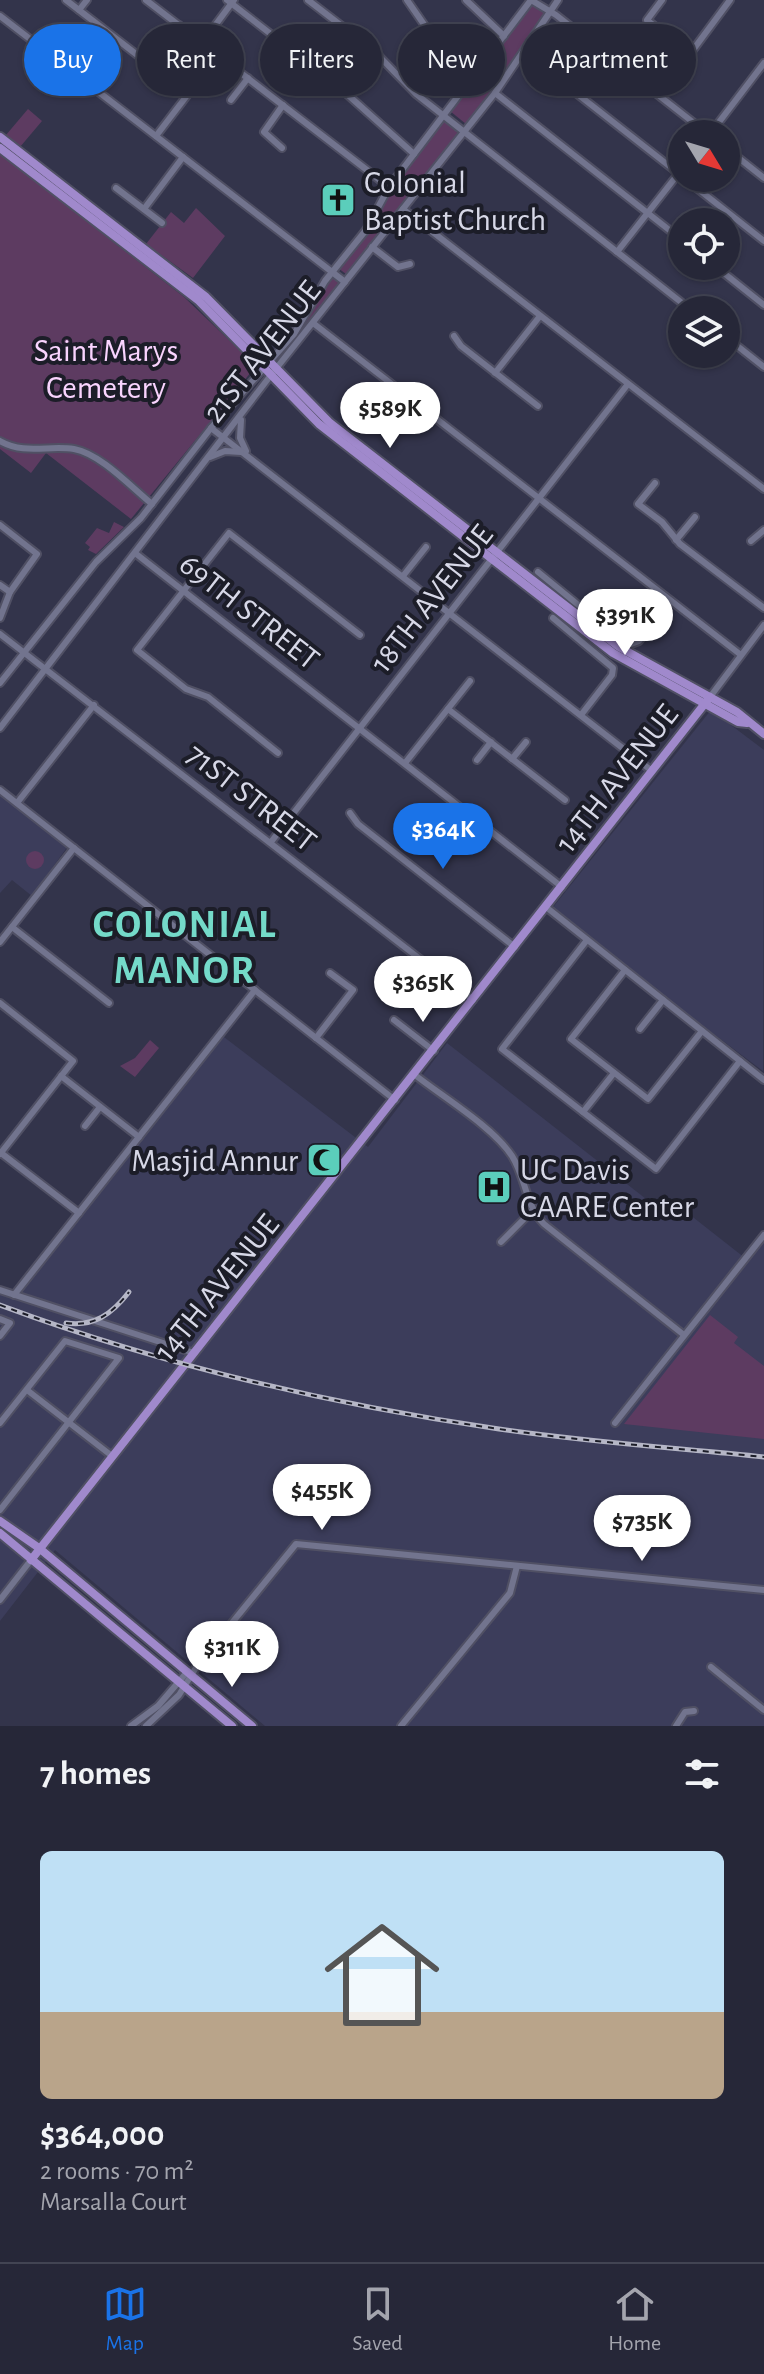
<!DOCTYPE html>
<meta charset="utf-8">
<style>
:root{--surface:#262738;--page:#2e2f40;--text:#f1f3f6;--muted:#a4a5ae;--line:#424453;--accent:#1a73e8}
body{margin:0;font-family:"Alegreya Sans",sans-serif;background:var(--page);color:var(--text);height:100vh;display:flex;flex-direction:column;font-size:30px;white-space:nowrap}
*{box-sizing:border-box;margin:0}
p{font-size:26px;color:var(--muted)}
.icon{flex:none;width:44px;height:44px;fill:none;stroke:currentColor;stroke-width:2;stroke-linecap:round;stroke-linejoin:round}
.map{position:relative;height:1726px;overflow:hidden}
.details{display:flex;flex-direction:column;background:var(--surface);flex:1}
.details>*{flex:none}
.banner{position:absolute;left:24px;top:24px;width:716px;height:72px;display:flex;gap:16px}
.needle{width:52px;rotate:128deg}
.fabs{position:absolute;left:668px;top:120px;display:grid;gap:16px}
.fabs a{display:grid;place-items:center;width:72px;height:72px;border-radius:50%;background:var(--surface);box-shadow:0 2px 6px #0004,0 0 0 2px var(--line);font-size:40px}
.price{position:absolute;translate:-50% -68px;padding:0 18px;border-radius:28px;background:#fff;color:#222;font-size:26px;line-height:52px;filter:drop-shadow(0 2px 4px #0008)}
.price::after{content:'';position:absolute;left:50%;top:48px;width:24px;height:18px;margin-left:-12px;background:inherit;clip-path:polygon(0 0,100% 0,50% 100%)}
.price.on{background:var(--accent);color:#fff}
ul{padding:0;list-style:none}
li{display:grid;align-content:center;gap:16px;height:424px;padding:0 40px}
li span{display:grid;place-items:center;height:248px;border-radius:12px;color:#555}
li>.icon{margin-inline-start:auto}
span .icon{width:144px;height:144px;fill:#fffc;stroke-width:1}
li b{font-size:34px}
h2{display:flex;justify-content:space-between;align-items:center;height:96px;padding:0 40px;font-size:34px}
.tag{padding:0 28px;border-radius:36px;background:var(--surface);box-shadow:0 2px 6px #0004,0 0 0 2px var(--line);font-size:28px;line-height:72px}
.tag.on{background:var(--accent);color:#fff}
.tab-bar{display:flex;justify-content:space-around;align-items:center;height:112px;border-top:2px solid var(--line);background:var(--surface);font-size:22px;color:var(--muted)}
.tab-bar a{display:grid;justify-items:center;gap:4px}
.tab-bar .on{color:var(--accent)}
.map>svg:first-child{display:block}
.built{fill:#3c3d5b}
.green{fill:#5d3b61}
.lines{fill:none;stroke-linecap:round;stroke-linejoin:round}
.minor-casing{stroke:#505064;stroke-width:10}
.major-casing{stroke:#505064;stroke-width:12}
.minor{stroke:#72748e;stroke-width:6}
.major{stroke:#a089cc;stroke-width:8}
.rail-casing{stroke:#b5b6c6;stroke-width:5}
.rail{stroke:#1c1d28;stroke-width:2;stroke-dasharray:6;stroke-linecap:butt}
.labels{text-anchor:middle;stroke-width:8;stroke-linejoin:round;paint-order:stroke}
.poi-label{font-size:32px;fill:#d7d8e7;stroke:#1c1d28;text-anchor:start}
.park-label{font-size:32px;fill:#f9d4fe;stroke:#1c1d28}
.street-label{font-size:32px;fill:#d7d8e7;stroke:#1c1d28}
.district-label{font-size:40px;font-weight:bold;letter-spacing:2px;fill:#74dac9;stroke:#1c1d28}
</style>
<div class="map">
<svg width="764" height="1726" viewBox="0 0 764 1726">
<rect width="100%" height="100%" fill="#33344b"/>
<g class="built">
<path d="M711,710L764,750L763,1071L550,911Z"/>
<path d="M0,794L68,846L32,896L12,880L0,893Z"/>
<path d="M220,1034L368,1147L447,1043L655,1206L666,1196L745,1258L764,1234V1726H265L55,1550L0,1621V1290L15,1295Z"/>
</g>
<g class="green">
<path d="M531,4L544,13L521,51L466,124L450,111Z"/>
<path d="M28,109L42,121L20,147L6,135Z"/>
<path d="M443,119L459,132L346,274L338,268Z"/>
<path d="M0,154L184,297L256,366L131,519L46,453L31,473L0,449Z"/>
<path d="M196,208L225,236L193,278L146,244L171,212L184,223Z"/>
<path d="M332,275L340,282L288,348L326,283Z"/>
<path d="M114,522L124,527L96,554L88,550L90,547L85,543L97,528L109,533Z"/>
<circle cx="35" cy="860" r="9"/>
<path d="M150,1040L159,1048L135,1077L120,1066L135,1058Z"/>
<path d="M710,1315L738,1337L734,1343L764,1366V1439L624,1424Z"/>
</g>
<g class="lines">
<g class="minor-casing">
<g id="minor">
<path d="M66,0L149,64L179,25"/>
<path d="M146,0L389,187"/>
<path d="M227,0L339,87L414,154"/>
<path d="M308,0L373,50L416,94L691,310"/>
<path d="M407,0L432,36L474,75"/>
<path d="M466,0L504,36"/>
<path d="M531,0L556,15L708,134"/>
<path d="M662,0L647,20L690,54L730,0"/>
<path d="M79,10L87,0"/>
<path d="M0,16L345,282"/>
<path d="M202,43L234,0"/>
<path d="M525,53L682,176"/>
<path d="M495,93L682,240"/>
<path d="M231,100L248,78"/>
<path d="M710,134L764,63"/>
<path d="M156,136L192,89"/>
<path d="M282,148L264,132L283,105"/>
<path d="M726,148L764,178"/>
<path d="M684,178L764,241"/>
<path d="M116,188L162,223"/>
<path d="M144,209L183,157"/>
<path d="M403,209L764,489"/>
<path d="M372,247L398,267L410,264"/>
<path d="M617,252L682,169"/>
<path d="M715,266L764,305"/>
<path d="M313,323L741,655"/>
<path d="M454,336L461,346L538,406"/>
<path d="M726,337L764,367"/>
<path d="M495,373L540,316"/>
<path d="M241,420L240,438L246,451"/>
<path d="M211,428L652,771"/>
<path d="M0,441C25,455 48,445 74,449C101,454 131,487 152,504"/>
<path d="M210,457L225,451L241,452"/>
<path d="M655,483L638,504L662,522L680,544L764,608"/>
<path d="M0,525L37,554L10,592L0,618"/>
<path d="M676,540L695,517"/>
<path d="M751,541L764,530"/>
<path d="M135,553L562,887"/>
<path d="M538,572L620,639L631,644L639,641L670,601"/>
<path d="M403,576L426,547"/>
<path d="M0,585L10,592"/>
<path d="M553,618L613,668L612,675L581,715"/>
<path d="M0,634L473,1000"/>
<path d="M0,683L96,562L141,518L211,428L294,334L325,281L366,230L389,187L531,0"/>
<path d="M710,697L764,625"/>
<path d="M448,709L565,800"/>
<path d="M0,728L271,375L495,93L558,0"/>
<path d="M278,753L208,697L186,689L137,650L229,533L360,635"/>
<path d="M512,759L526,742"/>
<path d="M477,760L491,742"/>
<path d="M405,763L470,681"/>
<path d="M0,790L395,1100"/>
<path d="M17,803L94,705"/>
<path d="M350,813L358,824L515,947"/>
<path d="M271,842L628,384"/>
<path d="M546,907L764,1080"/>
<path d="M12,927L109,1003"/>
<path d="M587,940L502,1049L656,1169L740,1061"/>
<path d="M0,942L74,848"/>
<path d="M625,970L571,1039L648,1099L702,1031"/>
<path d="M0,1003L73,1061L0,1154"/>
<path d="M394,1020L434,1051"/>
<path d="M640,1029L663,1000"/>
<path d="M316,1038L353,990L330,973"/>
<path d="M415,1075C443,1097 493,1127 512,1156C526,1178 525,1205 544,1224L684,1335"/>
<path d="M61,1076L139,1137"/>
<path d="M583,1112L614,1073"/>
<path d="M85,1126L100,1107"/>
<path d="M1,1153L79,1213"/>
<path d="M501,1242L533,1210"/>
<path d="M0,1290L194,1353"/>
<path d="M14,1295L255,990"/>
<path d="M0,1319L10,1323L0,1336"/>
<path d="M27,1390L112,1456"/>
<path d="M0,1423L65,1341L119,1358L0,1510"/>
<path d="M615,1423L764,1235"/>
<path d="M0,1600L31,1560"/>
<path d="M711,1667L764,1710"/>
<path d="M131,1726L158,1706L188,1671"/>
<path d="M146,1726L179,1695L197,1666L296,1544L764,1590"/>
<path d="M401,1726L510,1593L517,1566"/>
<path d="M676,1726L685,1712L694,1711"/>
</g>
</g>
<g class="major-casing">
<g id="major">
<path d="M0,137L206,297L330,423L619,647L737,712L764,734"/>
<path d="M0,148L198,300L319,424L492,559L613,653L738,722L747,723"/>
<path d="M0,1521L39,1548L252,1726"/>
<path d="M0,1533L232,1726"/>
<path d="M31,1560L710,697"/>
</g>
</g>
<use href="#minor" class="minor"/>
<use href="#major" class="major"/>
<g class="rail-casing">
<g id="rail">
<path d="M0,1305C161,1365 329,1404 499,1429C587,1442 676,1448 764,1457"/>
<path d="M66,1323C94,1327 112,1314 129,1292"/>
</g>
</g>
<use href="#rail" class="rail"/>
</g>
<defs>
<g id="church-square" transform="scale(1.8)"><rect x="-9" y="-9" width="18" height="18" rx="4" fill="#5bcebb" stroke="#1c1d28"/><path d="M-1.2-6h2.4v3.5h3.3v2.4h-3.3V6h-2.4V-.1h-3.3v-2.4h3.3Z" fill="#111"/></g>
<g id="mosque-square" transform="scale(1.8)"><rect x="-9" y="-9" width="18" height="18" rx="4" fill="#5bcebb" stroke="#1c1d28"/><path d="M3.5-4.9A6 6 0 1 0 3.5 4.9A5 5 0 1 1 3.5-4.9Z" fill="#111"/></g>
<g id="hospital-square" transform="scale(1.8)"><rect x="-9" y="-9" width="18" height="18" rx="4" fill="#5bcebb" stroke="#1c1d28"/><path d="M-5-5h3v3.5h4V-5h3V5h-3V1.5h-4V5h-3Z" fill="#111"/></g>
</defs>
<g fill-rule="evenodd">
<use href="#church-square" x="338" y="200"/>
<use href="#mosque-square" x="324" y="1160"/>
<use href="#hospital-square" x="494" y="1187"/>
</g>
<g class="labels">
<g class="poi-label">
<text x="364" y="193">Colonial<tspan x="364" dy="37">Baptist Church</tspan></text>
<text x="298" y="1171" text-anchor="end">Masjid Annur</text>
<text x="520" y="1180">UC Davis<tspan x="520" dy="37">CAARE Center</tspan></text>
</g>
<g class="park-label">
<text x="106" y="361">Saint Marys<tspan x="106" dy="37">Cemetery</tspan></text>
</g>
<g class="street-label">
<text transform="translate(261 351) rotate(-52)" y="11">21ST AVENUE</text>
<text transform="translate(431 598) rotate(-52)" y="11">18TH AVENUE</text>
<text transform="translate(250 611) rotate(38)" y="11">69TH STREET</text>
<text transform="translate(616 778) rotate(-52)" y="11">14TH AVENUE</text>
<text transform="translate(252 797) rotate(38)" y="11">71ST STREET</text>
<text transform="translate(216 1287) rotate(-51)" y="11">14TH AVENUE</text>
</g>
<g class="district-label">
<text x="185" y="937">COLONIAL<tspan x="185" dy="46">MANOR</tspan></text>
</g>
</g>
</svg>
<div class="fabs">
<a><svg class="needle" viewBox="-14 -14 28 28"><path d="M0-13l5 13h-10z" fill="#e53935"/><path d="M0 13l5-13h-10z" fill="#a4a5ae"/></svg></a>
<a><svg class="icon" aria-label="locate" viewBox="0 0 24 24"><circle cx="12" cy="12" r="6"/><path d="M12 2v4M12 18v4M2 12h4M18 12h4"/></svg></a>
<a><svg class="icon" aria-label="layers" viewBox="0 0 24 24"><path d="M12 4l9 5-9 5-9-5zM3 14l9 5 9-5"/></svg></a>
</div>
<b class="price" style="left:390px;top:450px">$589K</b>
<b class="price" style="left:625px;top:657px">$391K</b>
<b class="price on" style="left:443px;top:871px">$364K</b>
<b class="price" style="left:423px;top:1024px">$365K</b>
<b class="price" style="left:322px;top:1532px">$455K</b>
<b class="price" style="left:642px;top:1563px">$735K</b>
<b class="price" style="left:232px;top:1689px">$311K</b>
<div class="banner">
<a class="tag on">Buy</a>
<a class="tag">Rent</a>
<a class="tag">Filters</a>
<a class="tag">New</a>
<a class="tag">Apartment</a>
</div>
</div>
<section class="details">
<h2>7 homes<svg class="icon" aria-label="filters" viewBox="0 0 24 24"><path d="M4 7h16M4 17h16"/><circle cx="9" cy="7" r="2"/><circle cx="15" cy="17" r="2"/></svg></h2>
<ul>
<li><span style="background:linear-gradient(#bfe0f5 65%,#b9a48a 0)"><svg class="icon" aria-label="home" viewBox="0 0 24 24"><path d="M3 11l9-7 9 7M6 9v11h12V9"/></svg></span><div><b>$364,000</b><p>2 rooms · 70 m²</p><p>Marsalla Court</p></div></li>
</ul>
</section>
<nav class="tab-bar">
<a class="on"><svg class="icon" aria-label="map" viewBox="0 0 24 24"><path d="M3 6l6-2 6 2 6-2v14l-6 2-6-2-6 2zM9 4v14M15 6v14"/></svg>Map</a>
<a><svg class="icon" aria-label="saved" viewBox="0 0 24 24"><path d="M7 4h10v16l-5-4-5 4z"/></svg>Saved</a>
<a><svg class="icon" aria-label="home" viewBox="0 0 24 24"><path d="M3 11l9-7 9 7M6 9v11h12V9"/></svg>Home</a>
</nav>
